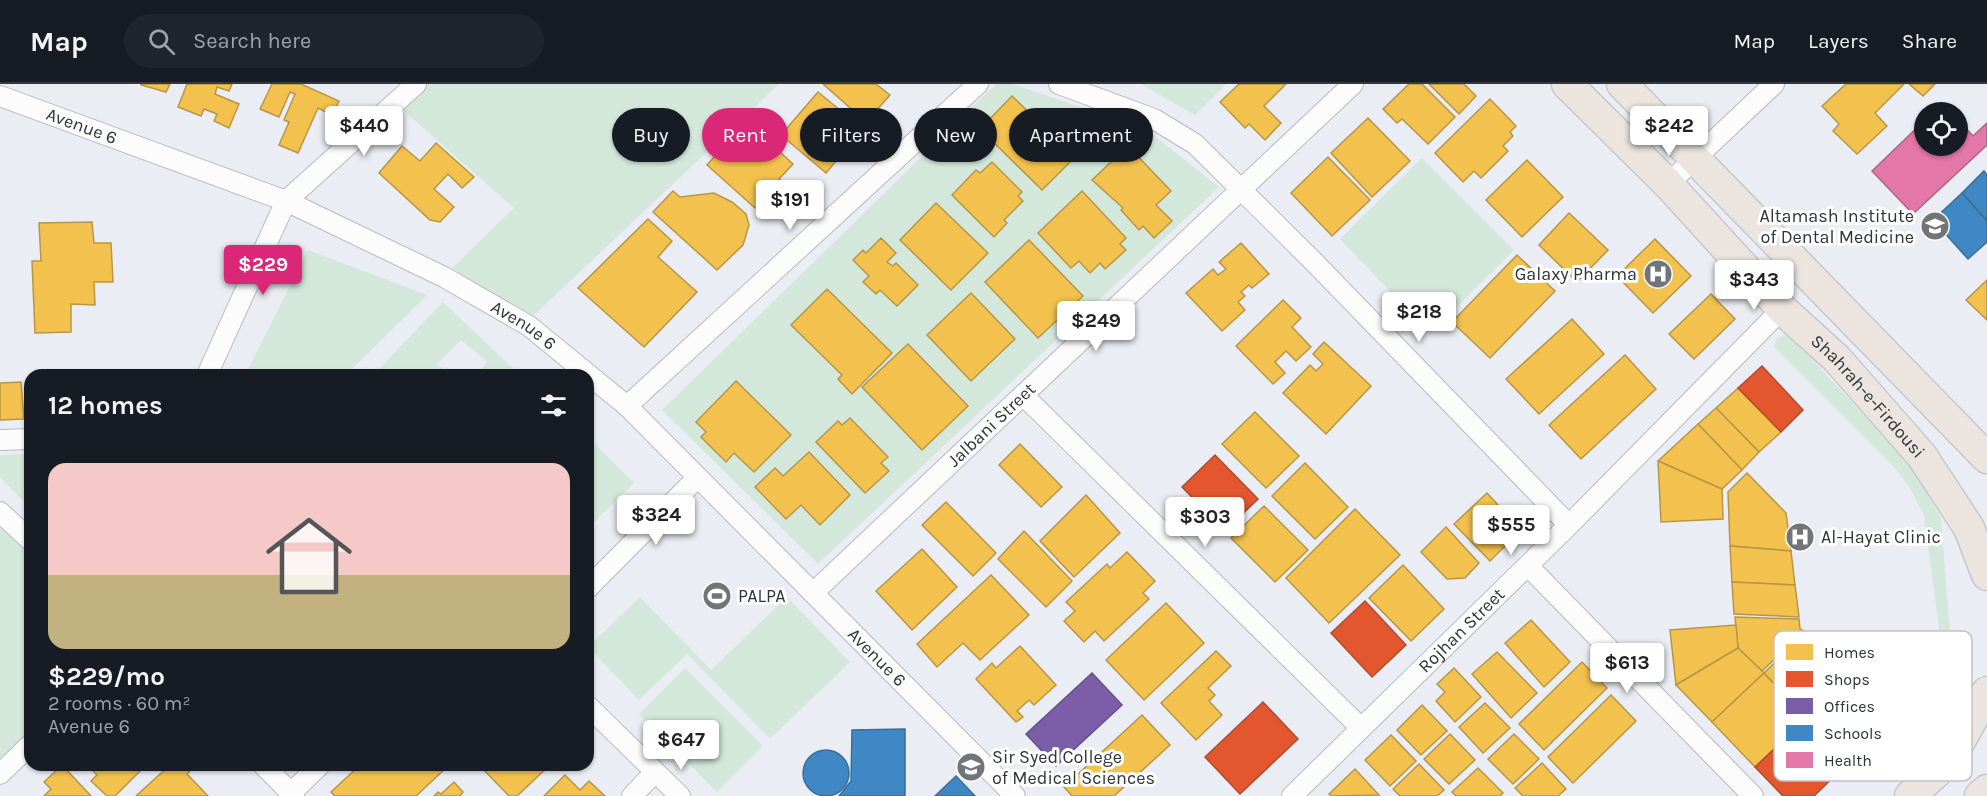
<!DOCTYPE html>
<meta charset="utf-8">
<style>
:root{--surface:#171b24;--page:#20242c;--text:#f1f3f6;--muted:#9ea1a6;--line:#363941;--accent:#db2777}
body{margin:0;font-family:Karla,sans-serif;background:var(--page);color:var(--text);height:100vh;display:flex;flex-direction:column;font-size:22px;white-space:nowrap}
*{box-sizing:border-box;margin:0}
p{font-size:20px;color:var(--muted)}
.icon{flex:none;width:33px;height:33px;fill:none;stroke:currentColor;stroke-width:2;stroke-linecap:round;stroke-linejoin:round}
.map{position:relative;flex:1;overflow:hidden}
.panel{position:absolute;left:24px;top:285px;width:570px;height:402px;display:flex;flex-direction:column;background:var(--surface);border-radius:18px;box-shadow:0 2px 4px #0004}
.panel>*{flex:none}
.hud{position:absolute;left:612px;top:24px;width:570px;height:54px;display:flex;gap:12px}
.tools{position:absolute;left:1914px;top:18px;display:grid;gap:12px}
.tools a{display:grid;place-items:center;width:54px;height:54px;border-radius:50%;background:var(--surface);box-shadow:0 2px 4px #0004;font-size:30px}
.price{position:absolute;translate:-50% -51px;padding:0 14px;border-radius:6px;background:#fff;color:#222;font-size:20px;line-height:39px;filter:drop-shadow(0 2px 3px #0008)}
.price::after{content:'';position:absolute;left:50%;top:36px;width:18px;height:14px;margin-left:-9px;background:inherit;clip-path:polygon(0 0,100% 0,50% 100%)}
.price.active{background:var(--accent);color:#fff}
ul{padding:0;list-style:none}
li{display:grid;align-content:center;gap:12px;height:318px;padding:0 24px}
li span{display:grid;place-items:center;height:186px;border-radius:18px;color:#555}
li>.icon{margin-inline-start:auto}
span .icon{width:108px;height:108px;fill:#fffc;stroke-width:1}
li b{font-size:26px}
h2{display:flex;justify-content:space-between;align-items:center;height:72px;padding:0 24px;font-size:26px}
.chip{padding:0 21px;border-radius:27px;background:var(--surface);box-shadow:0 2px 4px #0004;font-size:21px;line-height:54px}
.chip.active{background:var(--accent);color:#fff}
header{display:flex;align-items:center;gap:36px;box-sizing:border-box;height:84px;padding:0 30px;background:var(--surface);border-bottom:2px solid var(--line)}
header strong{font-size:28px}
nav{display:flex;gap:33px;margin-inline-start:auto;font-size:21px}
.search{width:420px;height:54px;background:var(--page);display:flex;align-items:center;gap:15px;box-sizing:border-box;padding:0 21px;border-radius:33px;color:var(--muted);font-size:22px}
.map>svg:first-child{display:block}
.green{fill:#d3e8da}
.homes{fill:#f2c14e;stroke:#b89647;stroke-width:1.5}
.shops{fill:#e4572e;stroke:#ae4c31;stroke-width:1.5}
.offices{fill:#7b5ea7;stroke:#645185;stroke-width:1.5}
.schools{fill:#3f88c5;stroke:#3a6e9a;stroke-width:1.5}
.health{fill:#e377a8;stroke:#ad6386;stroke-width:1.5}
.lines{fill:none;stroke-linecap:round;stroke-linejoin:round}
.minor-casing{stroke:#b8babf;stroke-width:22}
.primary-casing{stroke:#c6c8cb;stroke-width:33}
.minor{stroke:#fcfcfd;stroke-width:20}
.primary{stroke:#ece4df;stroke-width:30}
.labels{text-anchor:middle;stroke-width:6;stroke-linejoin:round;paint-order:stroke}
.street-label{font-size:18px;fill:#303337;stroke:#fff}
.poi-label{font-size:18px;fill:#303337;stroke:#fff;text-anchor:start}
.key{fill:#fff;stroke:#c1c2c3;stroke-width:1.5}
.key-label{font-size:16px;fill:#303337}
</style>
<header>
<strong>Map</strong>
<div class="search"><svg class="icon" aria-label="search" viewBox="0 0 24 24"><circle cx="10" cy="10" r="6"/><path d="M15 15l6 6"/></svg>Search here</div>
<nav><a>Map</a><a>Layers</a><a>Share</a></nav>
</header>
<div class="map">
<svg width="1987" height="712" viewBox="0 0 1987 712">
<rect width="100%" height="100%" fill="#eaedf3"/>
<g class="green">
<path d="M416,0H779L531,234L452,184L514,124L396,20Z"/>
<path d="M996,0H1013L1147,46L1219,103L818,480L662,326Z"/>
<path d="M1141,0H1226L1195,31Z"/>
<path d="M1422,74L1514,166L1430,249L1340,155Z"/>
<path d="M308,166L427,211L346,291H245Z"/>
<path d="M443,218L513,284L506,291H481L479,289L487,278L461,256L437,280L449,291H373Z"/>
<path d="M1783,251H1789L1911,381L1941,434L1953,588L1945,590L1924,431L1910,404L1895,384L1774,263L1777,255Z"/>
<path d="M588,353L634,399L588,444Z"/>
<path d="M30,370V424L0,393V371Z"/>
<path d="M0,429L30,457V658L0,687Z"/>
<path d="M640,513L711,586L787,513L850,578L770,655L687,570L639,616L588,563Z"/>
<path d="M685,584L763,662L717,708L639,630Z"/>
</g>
<g class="homes">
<path d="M170,0L166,8L141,1V0Z"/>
<path d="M187,0H232L229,7L217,3L215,10L239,20L229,44L214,37L217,30L204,25L201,32L178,23Z"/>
<path d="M272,0H301L339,17L332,31L318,24L298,69L279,61L289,38L284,36L295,10L290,8L279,33L260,25Z"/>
<path d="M823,0H876L890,11L866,38Z"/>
<path d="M1239,0H1286L1264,22L1281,39L1265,56L1249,40L1245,44L1220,18Z"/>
<path d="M1409,0H1422L1455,33L1428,60L1402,35L1397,39L1383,25Z"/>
<path d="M1429,0H1464L1476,12L1459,30Z"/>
<path d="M1846,0H1904L1875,29L1887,42L1857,70L1833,47L1839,40L1822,22Z"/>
<path d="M1909,0H1935L1923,12Z"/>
<path d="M818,8L863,45L826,89L781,51Z"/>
<path d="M1012,12L1075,73L1042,106L980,45Z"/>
<path d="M1490,15L1516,42L1510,48L1513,52L1503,62L1508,67L1481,94L1474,87L1463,98L1435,69Z"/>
<path d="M1368,34L1410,77L1372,113L1331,69Z"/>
<path d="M746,37L793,80L779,95L788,102L770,122L762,116L755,124L707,81Z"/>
<path d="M436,59L474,93L462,104L448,90L434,105L454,123L440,138L430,136L379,89L402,62L420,77Z"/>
<path d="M1128,62L1171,107L1156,121L1172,137L1154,154L1143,142L1139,146L1121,126L1123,124L1092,96Z"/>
<path d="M1328,73L1370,116L1332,152L1291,109Z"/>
<path d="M1527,76L1563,113L1522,153L1486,116Z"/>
<path d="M992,78L1022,108L1018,112L1023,117L1004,136L1007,139L994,153L952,111L976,86L980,89Z"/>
<path d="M673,107L680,113L714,109L732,118L746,130L749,141L743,161L717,186L653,128Z"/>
<path d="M1082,107L1126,154L1120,160L1126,166L1105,185L1100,179L1090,189L1079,177L1071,184L1038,149Z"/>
<path d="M936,119L988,169L951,206L900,156Z"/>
<path d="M1569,129L1608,166L1577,198L1539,161Z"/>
<path d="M648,135L672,157L658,173L697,208L644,263L578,204Z"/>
<path d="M92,138L94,159H111L113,198H94L95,221L71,220V248L35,249L32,177H41L39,139Z"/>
<path d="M881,154L896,169L887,178L893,182L896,179L918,201L897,222L880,206L876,210L863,198L869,192L853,176L863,166L866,169Z"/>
<path d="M1655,155L1691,192L1653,229L1617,192Z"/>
<path d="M1029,156L1083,212L1038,254L985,198Z"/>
<path d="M1241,159L1269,190L1252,204L1249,201L1241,208L1245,212L1238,218L1245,226L1222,247L1186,209L1213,185L1218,191L1226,185L1219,178Z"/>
<path d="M1517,171L1555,207L1490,274L1452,238Z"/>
<path d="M1987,196V236L1966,216Z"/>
<path d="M827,205L892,269L852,310L838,295L842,291L791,241Z"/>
<path d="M971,209L1015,255L971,297L927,251Z"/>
<path d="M1711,210L1735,235L1694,275L1669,250Z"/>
<path d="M1283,216L1301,234L1292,243L1311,263L1296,277L1286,267L1275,278L1285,289L1273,300L1236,262Z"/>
<path d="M1572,235L1604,270L1539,330L1506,295Z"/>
<path d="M1324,258L1371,302L1326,350L1283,309L1310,281L1316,287L1323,280L1313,270Z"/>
<path d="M908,260L968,322L922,366L862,303Z"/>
<path d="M1625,271L1656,305L1581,375L1549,341Z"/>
<path d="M736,297L791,351L754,388L734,369L726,378L701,353L706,348L696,338Z"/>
<path d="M21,298L24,335L0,336V299Z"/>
<path d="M1738,304L1781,348L1759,368L1716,324Z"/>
<path d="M1716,324L1759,368L1742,386L1698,340Z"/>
<path d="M1255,328L1299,372L1266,404L1222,360Z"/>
<path d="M850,334L888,373L881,379L889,387L865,409L816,358L838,337L842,341Z"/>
<path d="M1698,340L1742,386L1722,405L1658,377Z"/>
<path d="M1020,360L1062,403L1041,423L999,381Z"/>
<path d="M809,368L850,411L820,441L801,421L786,435L755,403L775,384L783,392Z"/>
<path d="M1658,377L1722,405L1723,435L1661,438Z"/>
<path d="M1305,379L1348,423L1315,455L1272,412Z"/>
<path d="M1747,389L1786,429L1791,467L1730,462L1728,408Z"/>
<path d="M1487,409L1521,446L1490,477L1454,440Z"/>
<path d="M1086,411L1120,449L1074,493L1040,457Z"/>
<path d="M946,418L996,469L973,492L922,441Z"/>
<path d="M1264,422L1308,466L1275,498L1231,454Z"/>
<path d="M1355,425L1400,471L1329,539L1286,494Z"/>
<path d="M1446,443L1479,479L1465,494L1447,495L1421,468Z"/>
<path d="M1024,447L1072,497L1046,523L998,475Z"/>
<path d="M1730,462L1791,467L1795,501L1732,498Z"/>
<path d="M922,465L957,503L912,546L876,507Z"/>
<path d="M1127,468L1155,497L1143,509L1149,515L1104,557L1095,547L1084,558L1064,537L1075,527L1066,518L1107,480L1110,484Z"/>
<path d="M1403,481L1444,525L1411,557L1369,514Z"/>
<path d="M991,491L1029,531L980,576L963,559L937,583L917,560Z"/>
<path d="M1732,498L1795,501L1799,533L1734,530Z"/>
<path d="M1166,519L1204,559L1144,616L1106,576Z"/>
<path d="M1735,533L1799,535L1800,545L1804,547L1762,587L1738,564Z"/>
<path d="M1531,536L1570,578L1544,603L1505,559Z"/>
<path d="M1736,541L1738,564L1676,601L1670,546Z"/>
<path d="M1805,549L1823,567L1782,608L1764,589Z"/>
<path d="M1020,562L1056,601L1034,621L1029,616L1017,627L1023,633L1016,638L976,595L992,579L996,584Z"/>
<path d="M1738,564L1764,589L1712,638L1676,601Z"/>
<path d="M1216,567L1231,582L1208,604L1215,611L1209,617L1222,631L1196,656L1161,619Z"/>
<path d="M1497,568L1537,609L1511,634L1472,590Z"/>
<path d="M1582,578L1607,604L1544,666L1519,640Z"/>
<path d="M1454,584L1481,613L1455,638L1436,617L1445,608L1437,600Z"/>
<path d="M1764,589L1806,635L1755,683L1712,638Z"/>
<path d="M1611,611L1636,637L1573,699L1548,673Z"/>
<path d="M1485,619L1510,644L1483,669L1459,643Z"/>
<path d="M1422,621L1447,647L1421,671L1397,646Z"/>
<path d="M1142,631L1170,661L1114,712H1072L1064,703Z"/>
<path d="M1450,650L1475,676L1449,700L1424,675Z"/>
<path d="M1514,650L1539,675L1513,700L1488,675Z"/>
<path d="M1391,651L1416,677L1390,702L1365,676Z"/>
<path d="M1542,679L1566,705L1558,712H1523L1515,704Z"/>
<path d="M1419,680L1444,706L1437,712H1400L1393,705Z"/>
<path d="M62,681L91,712H44L51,705L44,698Z"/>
<path d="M87,681H143L144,683L115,712H107L91,697L97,691Z"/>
<path d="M170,681H196L187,690L208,712H136Z"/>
<path d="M360,681H446L447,683L416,712H335L331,708Z"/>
<path d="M479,681H550L517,712H509Z"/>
<path d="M1478,684L1503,709L1500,712H1456L1452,708Z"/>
<path d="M1355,685L1379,711L1331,712L1329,710Z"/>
<path d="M565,691L580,706L589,697L605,712H544Z"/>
<path d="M454,698L463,708L460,712H434L438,708L441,710Z"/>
</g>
<g class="shops">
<path d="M1762,282L1803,326L1781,348L1738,304Z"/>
<path d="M1215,371L1258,415L1225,447L1182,403Z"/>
<path d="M1365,517L1406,561L1372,593L1331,549Z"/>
<path d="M1851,593L1892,636L1814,712H1783L1755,683Z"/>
<path d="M1263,618L1298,655L1240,710L1205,673Z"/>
</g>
<path class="offices" d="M1092,589L1122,621L1056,682L1026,650Z"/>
<g class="schools">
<path d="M1984,87L1987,91V137L1962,109Z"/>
<path d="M1962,109L1987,137V158L1968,175L1933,136Z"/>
<path d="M905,645V712H839L851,697L852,646Z"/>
<circle cx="826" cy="689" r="23"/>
<path d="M956,692L975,712H935Z"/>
</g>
<g class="health">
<path d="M1941,21L1949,28H1933Z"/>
<path d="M1958,36L1973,52L1987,39V61L1913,130L1872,87L1924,37V62H1958Z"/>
</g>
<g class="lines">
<g class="minor-casing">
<g id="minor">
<path d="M1059,0L1154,35L1195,60L1314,178L1569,441"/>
<path id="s1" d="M0,12L286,117L444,193L529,242L627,322L1015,712"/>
<path d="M1668,100L1774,0"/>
<path d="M207,291L286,117L416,0"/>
<path d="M1023,311L1361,644"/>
<path d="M627,322L978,0"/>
<path d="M0,356L30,355"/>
<path d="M0,428L30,456"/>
<path d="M1528,482L1753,712"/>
<path d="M588,504L697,394"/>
<path id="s2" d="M814,508L1353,0"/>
<path d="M588,622L680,712"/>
<path d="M263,681L294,712"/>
<path d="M0,690L30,661"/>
<path d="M291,709L320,681"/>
<path d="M632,712L655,688"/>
<path id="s3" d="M1292,712L1569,441L1782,225"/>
</g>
</g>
<g class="primary-casing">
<g id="primary">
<path id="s4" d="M1567,0L1668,100L1782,225L1837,275L1922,372L1969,444L1987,491"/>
<path d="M1622,0L1987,374"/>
<path d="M1910,712L1949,677L1987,608"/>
<path d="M1980,712L1987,706"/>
</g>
</g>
<use href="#minor" class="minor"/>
<use href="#primary" class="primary"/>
</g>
<defs>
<g id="university-disc" transform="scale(1.5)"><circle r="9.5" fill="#717479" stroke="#fff"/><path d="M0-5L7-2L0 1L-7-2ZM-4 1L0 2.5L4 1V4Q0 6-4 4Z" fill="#fff"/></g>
<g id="hospital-disc" transform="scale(1.5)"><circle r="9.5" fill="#717479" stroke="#fff"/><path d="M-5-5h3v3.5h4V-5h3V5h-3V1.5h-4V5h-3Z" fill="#fff"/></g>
<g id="stadium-disc" transform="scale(1.5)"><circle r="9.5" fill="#717479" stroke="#fff"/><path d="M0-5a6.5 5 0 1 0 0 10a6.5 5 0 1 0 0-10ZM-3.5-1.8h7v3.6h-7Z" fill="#fff"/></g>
</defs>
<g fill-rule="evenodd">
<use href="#university-disc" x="1935" y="142"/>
<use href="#hospital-disc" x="1658" y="190"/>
<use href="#hospital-disc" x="1800" y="453"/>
<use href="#stadium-disc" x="717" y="512"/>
<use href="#university-disc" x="971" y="683"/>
</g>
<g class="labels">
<g class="street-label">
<text dy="6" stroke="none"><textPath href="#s1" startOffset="87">Avenue 6</textPath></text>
<text dy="6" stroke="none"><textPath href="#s1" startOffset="573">Avenue 6</textPath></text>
<text dy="6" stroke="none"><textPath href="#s4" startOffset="434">Shahrah-e-Firdousi</textPath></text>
<text dy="6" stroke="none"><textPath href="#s2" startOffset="244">Jalbani Street</textPath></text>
<text dy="6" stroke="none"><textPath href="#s3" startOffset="237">Rojhan Street</textPath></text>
<text dy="6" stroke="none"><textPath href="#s1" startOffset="1059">Avenue 6</textPath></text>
</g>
<g class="poi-label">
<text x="1914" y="138" text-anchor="end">Altamash Institute<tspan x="1914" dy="21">of Dental Medicine</tspan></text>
<text x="1637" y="196" text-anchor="end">Galaxy Pharma</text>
<text x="1821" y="459">Al-Hayat Clinic</text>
<text x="738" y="518">PALPA</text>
<text x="992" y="679">Sir Syed College<tspan x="992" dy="21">of Medical Sciences</tspan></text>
</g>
</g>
<rect x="1774" y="547" width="198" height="150" rx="9" class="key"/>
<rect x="1786" y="560" width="27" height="16" fill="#f2c14e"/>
<rect x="1786" y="587" width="27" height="16" fill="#e4572e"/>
<rect x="1786" y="614" width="27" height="16" fill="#7b5ea7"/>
<rect x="1786" y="641" width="27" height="16" fill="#3f88c5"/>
<rect x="1786" y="668" width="27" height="16" fill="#e377a8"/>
<g class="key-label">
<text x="1824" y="574">Homes</text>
<text x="1824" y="601">Shops</text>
<text x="1824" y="628">Offices</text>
<text x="1824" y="655">Schools</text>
<text x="1824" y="682">Health</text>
</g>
</svg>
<div class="tools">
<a><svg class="icon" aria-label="locate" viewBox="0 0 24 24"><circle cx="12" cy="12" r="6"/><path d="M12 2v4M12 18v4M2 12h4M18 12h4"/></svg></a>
</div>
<b class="price" style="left:364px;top:73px">$440</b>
<b class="price" style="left:1669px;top:73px">$242</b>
<b class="price" style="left:790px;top:147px">$191</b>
<b class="price active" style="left:263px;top:212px">$229</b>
<b class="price" style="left:1754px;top:227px">$343</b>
<b class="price" style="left:1419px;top:259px">$218</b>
<b class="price" style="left:1096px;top:268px">$249</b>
<b class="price" style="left:656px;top:462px">$324</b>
<b class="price" style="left:1205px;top:464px">$303</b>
<b class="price" style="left:1511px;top:472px">$555</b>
<b class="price" style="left:1627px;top:610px">$613</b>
<b class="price" style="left:681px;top:687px">$647</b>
<div class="hud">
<a class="chip">Buy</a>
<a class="chip active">Rent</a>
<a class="chip">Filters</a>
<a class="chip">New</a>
<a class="chip">Apartment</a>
</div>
<section class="panel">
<h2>12 homes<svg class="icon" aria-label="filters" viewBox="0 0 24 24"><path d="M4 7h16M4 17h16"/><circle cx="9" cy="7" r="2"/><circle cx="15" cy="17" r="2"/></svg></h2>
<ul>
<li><span style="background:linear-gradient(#f6c9c9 60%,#c2b280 0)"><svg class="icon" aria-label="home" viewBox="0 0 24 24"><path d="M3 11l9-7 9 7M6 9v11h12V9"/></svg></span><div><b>$229/mo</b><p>2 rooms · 60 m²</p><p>Avenue 6</p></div></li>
</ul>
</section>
</div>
